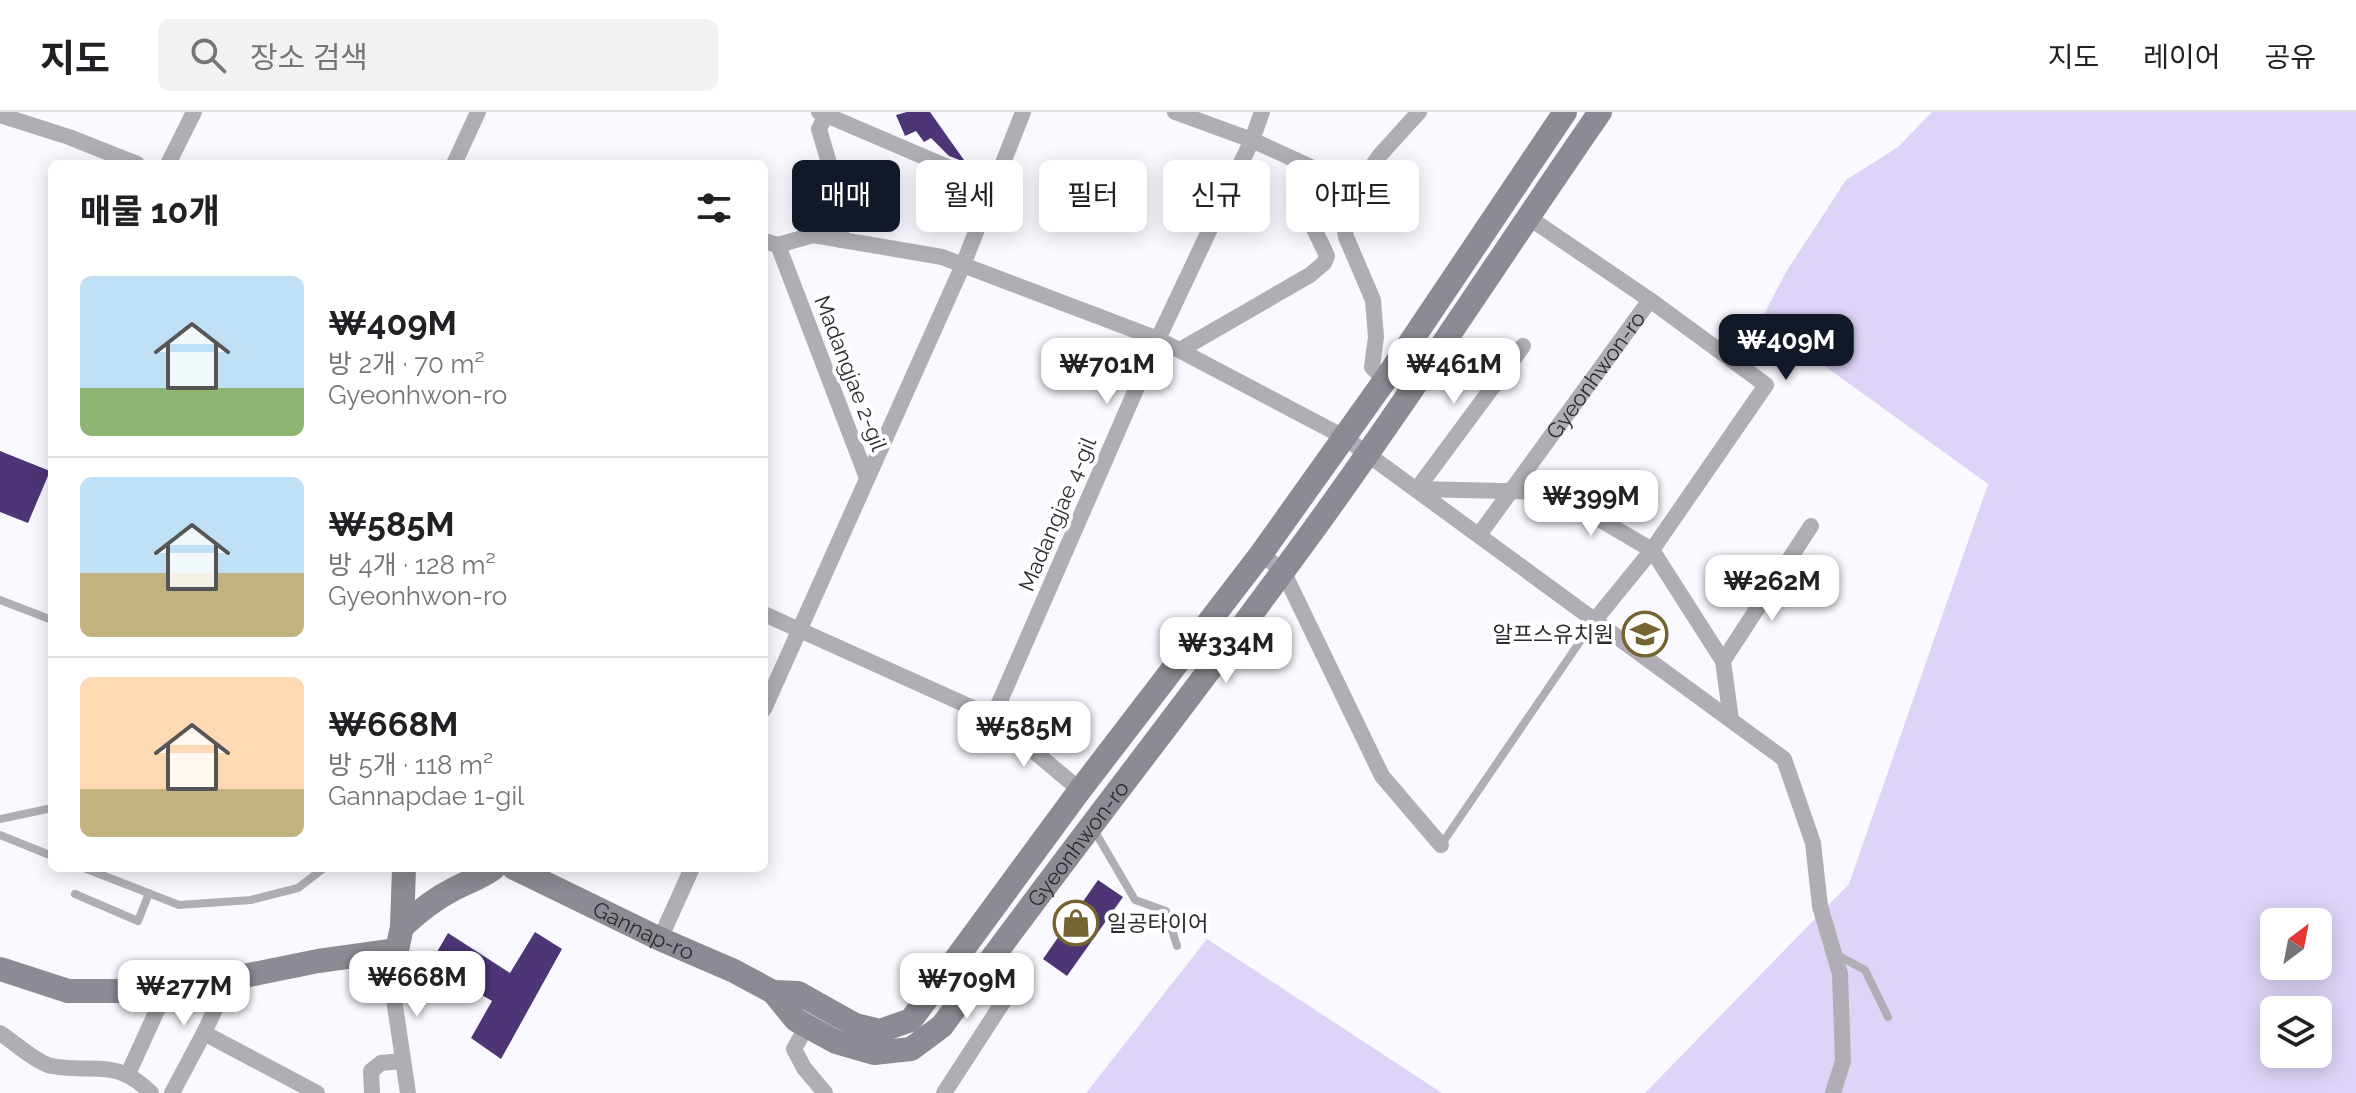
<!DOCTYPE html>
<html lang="ko">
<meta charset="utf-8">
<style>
:root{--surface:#fff;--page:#f2f2f2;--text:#202124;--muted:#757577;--line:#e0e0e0;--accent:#111827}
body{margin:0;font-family:Raleway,"Noto Sans KR",sans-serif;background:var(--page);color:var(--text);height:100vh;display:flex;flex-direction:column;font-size:30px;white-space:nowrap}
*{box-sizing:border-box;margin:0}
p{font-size:26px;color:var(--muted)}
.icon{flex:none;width:44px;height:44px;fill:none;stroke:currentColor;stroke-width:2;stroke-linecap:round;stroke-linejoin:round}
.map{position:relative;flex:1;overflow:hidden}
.drawer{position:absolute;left:48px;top:48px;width:720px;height:712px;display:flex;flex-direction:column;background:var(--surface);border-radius:12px;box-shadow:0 4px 20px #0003}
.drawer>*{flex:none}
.banner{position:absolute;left:792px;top:48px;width:760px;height:72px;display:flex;gap:16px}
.needle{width:52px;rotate:32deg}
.fabs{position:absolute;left:2260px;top:796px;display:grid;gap:16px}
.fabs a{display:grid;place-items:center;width:72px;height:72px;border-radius:12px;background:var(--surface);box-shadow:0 4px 20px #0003;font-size:40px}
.price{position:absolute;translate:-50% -68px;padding:0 18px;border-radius:16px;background:#fff;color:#222;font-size:26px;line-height:52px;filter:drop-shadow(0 2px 4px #0008)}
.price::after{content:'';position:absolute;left:50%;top:48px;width:24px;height:18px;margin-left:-12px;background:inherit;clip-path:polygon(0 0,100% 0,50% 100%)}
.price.on{background:var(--accent);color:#fff}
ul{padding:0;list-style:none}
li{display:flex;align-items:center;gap:24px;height:200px;padding:0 32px}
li+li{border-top:2px solid var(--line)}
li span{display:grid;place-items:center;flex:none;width:224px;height:160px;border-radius:12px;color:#555}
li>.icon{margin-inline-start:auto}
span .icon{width:96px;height:96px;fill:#fffc;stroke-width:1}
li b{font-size:34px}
h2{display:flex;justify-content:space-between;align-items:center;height:96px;padding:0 32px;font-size:34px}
.tag{padding:0 28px;border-radius:12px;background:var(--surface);box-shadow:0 4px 20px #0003;font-size:28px;line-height:72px}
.tag.on{background:var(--accent);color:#fff}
header{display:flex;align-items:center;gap:48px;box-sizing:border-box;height:112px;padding:0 40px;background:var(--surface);border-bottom:2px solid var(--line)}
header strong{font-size:38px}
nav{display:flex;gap:44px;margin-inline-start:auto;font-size:28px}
.search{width:560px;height:72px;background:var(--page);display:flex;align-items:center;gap:20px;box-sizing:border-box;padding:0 28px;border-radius:12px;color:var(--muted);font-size:30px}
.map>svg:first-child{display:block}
.green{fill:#ded4f7;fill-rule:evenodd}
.building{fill:#4d3576}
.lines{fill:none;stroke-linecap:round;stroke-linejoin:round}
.lane{stroke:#b0aeb4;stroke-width:8}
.street{stroke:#b0aeb4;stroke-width:16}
.secondary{stroke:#8c8a92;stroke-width:24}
.labels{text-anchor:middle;stroke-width:8;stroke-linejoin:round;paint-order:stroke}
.street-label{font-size:22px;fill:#2c2b30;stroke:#fff}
.poi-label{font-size:22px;fill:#2c2b30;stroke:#fff;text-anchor:end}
</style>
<header>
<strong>지도</strong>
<div class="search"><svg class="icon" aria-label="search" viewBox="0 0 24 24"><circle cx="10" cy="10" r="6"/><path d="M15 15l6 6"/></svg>장소 검색</div>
<nav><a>지도</a><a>레이어</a><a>공유</a></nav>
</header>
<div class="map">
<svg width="2356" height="981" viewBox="0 0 2356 981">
<rect width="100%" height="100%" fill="#faf9ff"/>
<g class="green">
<path d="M1932,0H2356V981H1645L1849,772L1988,372L1761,208L1786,160L1846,68L1898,35ZM2274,810H2318V854H2274ZM2274,898H2318V942H2274Z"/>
<path d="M1207,827L1442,981H1086Z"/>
</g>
<g class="building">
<path d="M907,0H930L964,48L962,49L949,44L931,26L924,30L916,19L905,24L896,3Z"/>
<path d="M0,339L50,359L28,411L0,400Z"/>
<path d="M1098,768L1123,785L1067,864L1043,847Z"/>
<path d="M535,820L562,837L501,947L471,926L492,889L430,852L448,821L510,861Z"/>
</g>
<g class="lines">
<g class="lane">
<path d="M0,488L52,508"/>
<path d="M0,707L52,696"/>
<path d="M1094,718L1135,788L1166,799L1177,834"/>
<path d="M0,723L52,744"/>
<path d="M1441,733L1594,509"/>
<path d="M84,756L179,793L251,788L298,776L324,756"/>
<path d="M75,782L138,809L149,781"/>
<path d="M1835,842L1865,858L1888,905"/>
</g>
<g class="street">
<path d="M819,0L992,74"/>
<path d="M1175,0L1252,28L1311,55L1319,74C1303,110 1313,111 1327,144L1324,151L1310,163L1180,238"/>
<path d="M0,3L69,25L137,52"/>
<path d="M826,3L819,17L841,92V128"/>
<path d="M168,52L194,0"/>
<path d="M454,52L478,0"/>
<path d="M1528,105L1650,188L1766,273L1652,438L1595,508"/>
<path d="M764,129L778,133L813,123L942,145L1158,227L1344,325L1784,647L1813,731L1820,794L1840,862L1843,949L1833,981"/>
<path d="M778,133L867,366"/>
<path d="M1385,268L1372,255L1376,225L1373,188L1346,125L1342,98L1380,43L1419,0"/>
<path d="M1417,377L1553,380L1652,438L1723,549"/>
<path d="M1417,377L1523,234"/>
<path id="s1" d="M1479,423L1650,188"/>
<path d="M1261,442L1283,459L1382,664L1441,733"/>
<path d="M764,502L993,605L1080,678"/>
<path d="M764,597L963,153L1023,0"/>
<path d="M993,605L1158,227L1252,28L1262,0"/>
<path d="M1731,608L1723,549L1811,414"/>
<path d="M660,827L692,756"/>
<path d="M397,838L395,894L408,981"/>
<path d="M807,914L794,937L804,956L825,981"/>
<path d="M0,921C13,929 38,952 52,954C95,962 115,945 151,981"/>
<path d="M204,921L317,981"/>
<path d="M128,962L169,872"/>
<path d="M172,981L204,921L229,867"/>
<path d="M372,981L371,959L381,951L402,949"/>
<path d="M944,981L1018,867L998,837"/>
</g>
<g class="secondary">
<path id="s2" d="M514,756L660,827L734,859L773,880L796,908L836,930L874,941L911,937L942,914C1058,754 1181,599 1298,439C1403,296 1499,146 1600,0"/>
<path d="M402,815C418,800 434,787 454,777C469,769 481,766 494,756"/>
<path d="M0,857L68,879H120L195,868L229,867L318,849L397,838L402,815L404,756"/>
<path d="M773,880L798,881L855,913L880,919L911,908L1080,678L1261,442L1385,268L1565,0"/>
</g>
</g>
<defs>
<g id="school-ring" transform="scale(2.3)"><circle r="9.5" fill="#fff" stroke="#766332" stroke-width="1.5"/><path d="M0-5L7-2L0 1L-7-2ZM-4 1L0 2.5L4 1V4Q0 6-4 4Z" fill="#766332"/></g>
<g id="shop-ring" transform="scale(2.3)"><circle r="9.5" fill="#fff" stroke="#766332" stroke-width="1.5"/><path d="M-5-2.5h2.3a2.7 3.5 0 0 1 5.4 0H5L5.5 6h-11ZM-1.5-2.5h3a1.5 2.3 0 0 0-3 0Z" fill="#766332"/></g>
</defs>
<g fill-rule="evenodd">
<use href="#school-ring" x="1645" y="522"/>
<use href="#shop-ring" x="1076" y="811"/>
</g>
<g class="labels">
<g class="street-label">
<text transform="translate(851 261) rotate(69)" y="8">Madangjae 2-gil</text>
<text dy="8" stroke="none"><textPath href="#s1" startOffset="198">Gyeonhwon-ro</textPath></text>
<text transform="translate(1057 402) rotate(-67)" y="8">Madangjae 4-gil</text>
<text dy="8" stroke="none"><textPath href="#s2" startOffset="712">Gyeonhwon-ro</textPath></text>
<text dy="8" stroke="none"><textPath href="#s2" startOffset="144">Gannap-ro</textPath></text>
</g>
<g class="poi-label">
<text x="1614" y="530">알프스유치원</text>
<text x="1107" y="819" text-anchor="start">일공타이어</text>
</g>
</g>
</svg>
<div class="fabs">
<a><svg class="needle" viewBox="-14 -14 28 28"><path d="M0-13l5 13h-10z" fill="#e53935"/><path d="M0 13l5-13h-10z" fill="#757577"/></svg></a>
<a><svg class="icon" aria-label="layers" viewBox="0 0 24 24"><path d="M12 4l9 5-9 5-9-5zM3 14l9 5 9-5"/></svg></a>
</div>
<b class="price on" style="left:1786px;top:270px">₩409M</b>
<b class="price" style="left:1107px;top:294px">₩701M</b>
<b class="price" style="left:1454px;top:294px">₩461M</b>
<b class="price" style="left:1591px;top:426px">₩399M</b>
<b class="price" style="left:1772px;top:511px">₩262M</b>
<b class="price" style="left:1226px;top:573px">₩334M</b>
<b class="price" style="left:1024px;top:657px">₩585M</b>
<b class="price" style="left:417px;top:907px">₩668M</b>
<b class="price" style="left:967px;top:909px">₩709M</b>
<b class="price" style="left:184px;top:916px">₩277M</b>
<div class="banner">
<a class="tag on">매매</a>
<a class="tag">월세</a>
<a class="tag">필터</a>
<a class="tag">신규</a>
<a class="tag">아파트</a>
</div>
<section class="drawer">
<h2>매물 10개<svg class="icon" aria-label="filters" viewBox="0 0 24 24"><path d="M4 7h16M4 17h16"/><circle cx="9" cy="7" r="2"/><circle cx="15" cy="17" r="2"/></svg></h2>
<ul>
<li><span style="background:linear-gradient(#bfe0f5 70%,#8fb573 0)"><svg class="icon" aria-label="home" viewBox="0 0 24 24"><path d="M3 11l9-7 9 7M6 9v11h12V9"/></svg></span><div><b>₩409M</b><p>방 2개 · 70 m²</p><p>Gyeonhwon-ro</p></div></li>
<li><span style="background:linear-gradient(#bfe0f5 60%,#c2b280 0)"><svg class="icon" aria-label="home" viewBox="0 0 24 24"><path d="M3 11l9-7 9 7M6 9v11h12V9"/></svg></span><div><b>₩585M</b><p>방 4개 · 128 m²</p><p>Gyeonhwon-ro</p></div></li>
<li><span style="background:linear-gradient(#ffd9b3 70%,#c2b280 0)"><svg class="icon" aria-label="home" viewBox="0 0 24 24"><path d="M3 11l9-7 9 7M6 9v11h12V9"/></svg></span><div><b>₩668M</b><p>방 5개 · 118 m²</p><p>Gannapdae 1-gil</p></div></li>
</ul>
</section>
</div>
